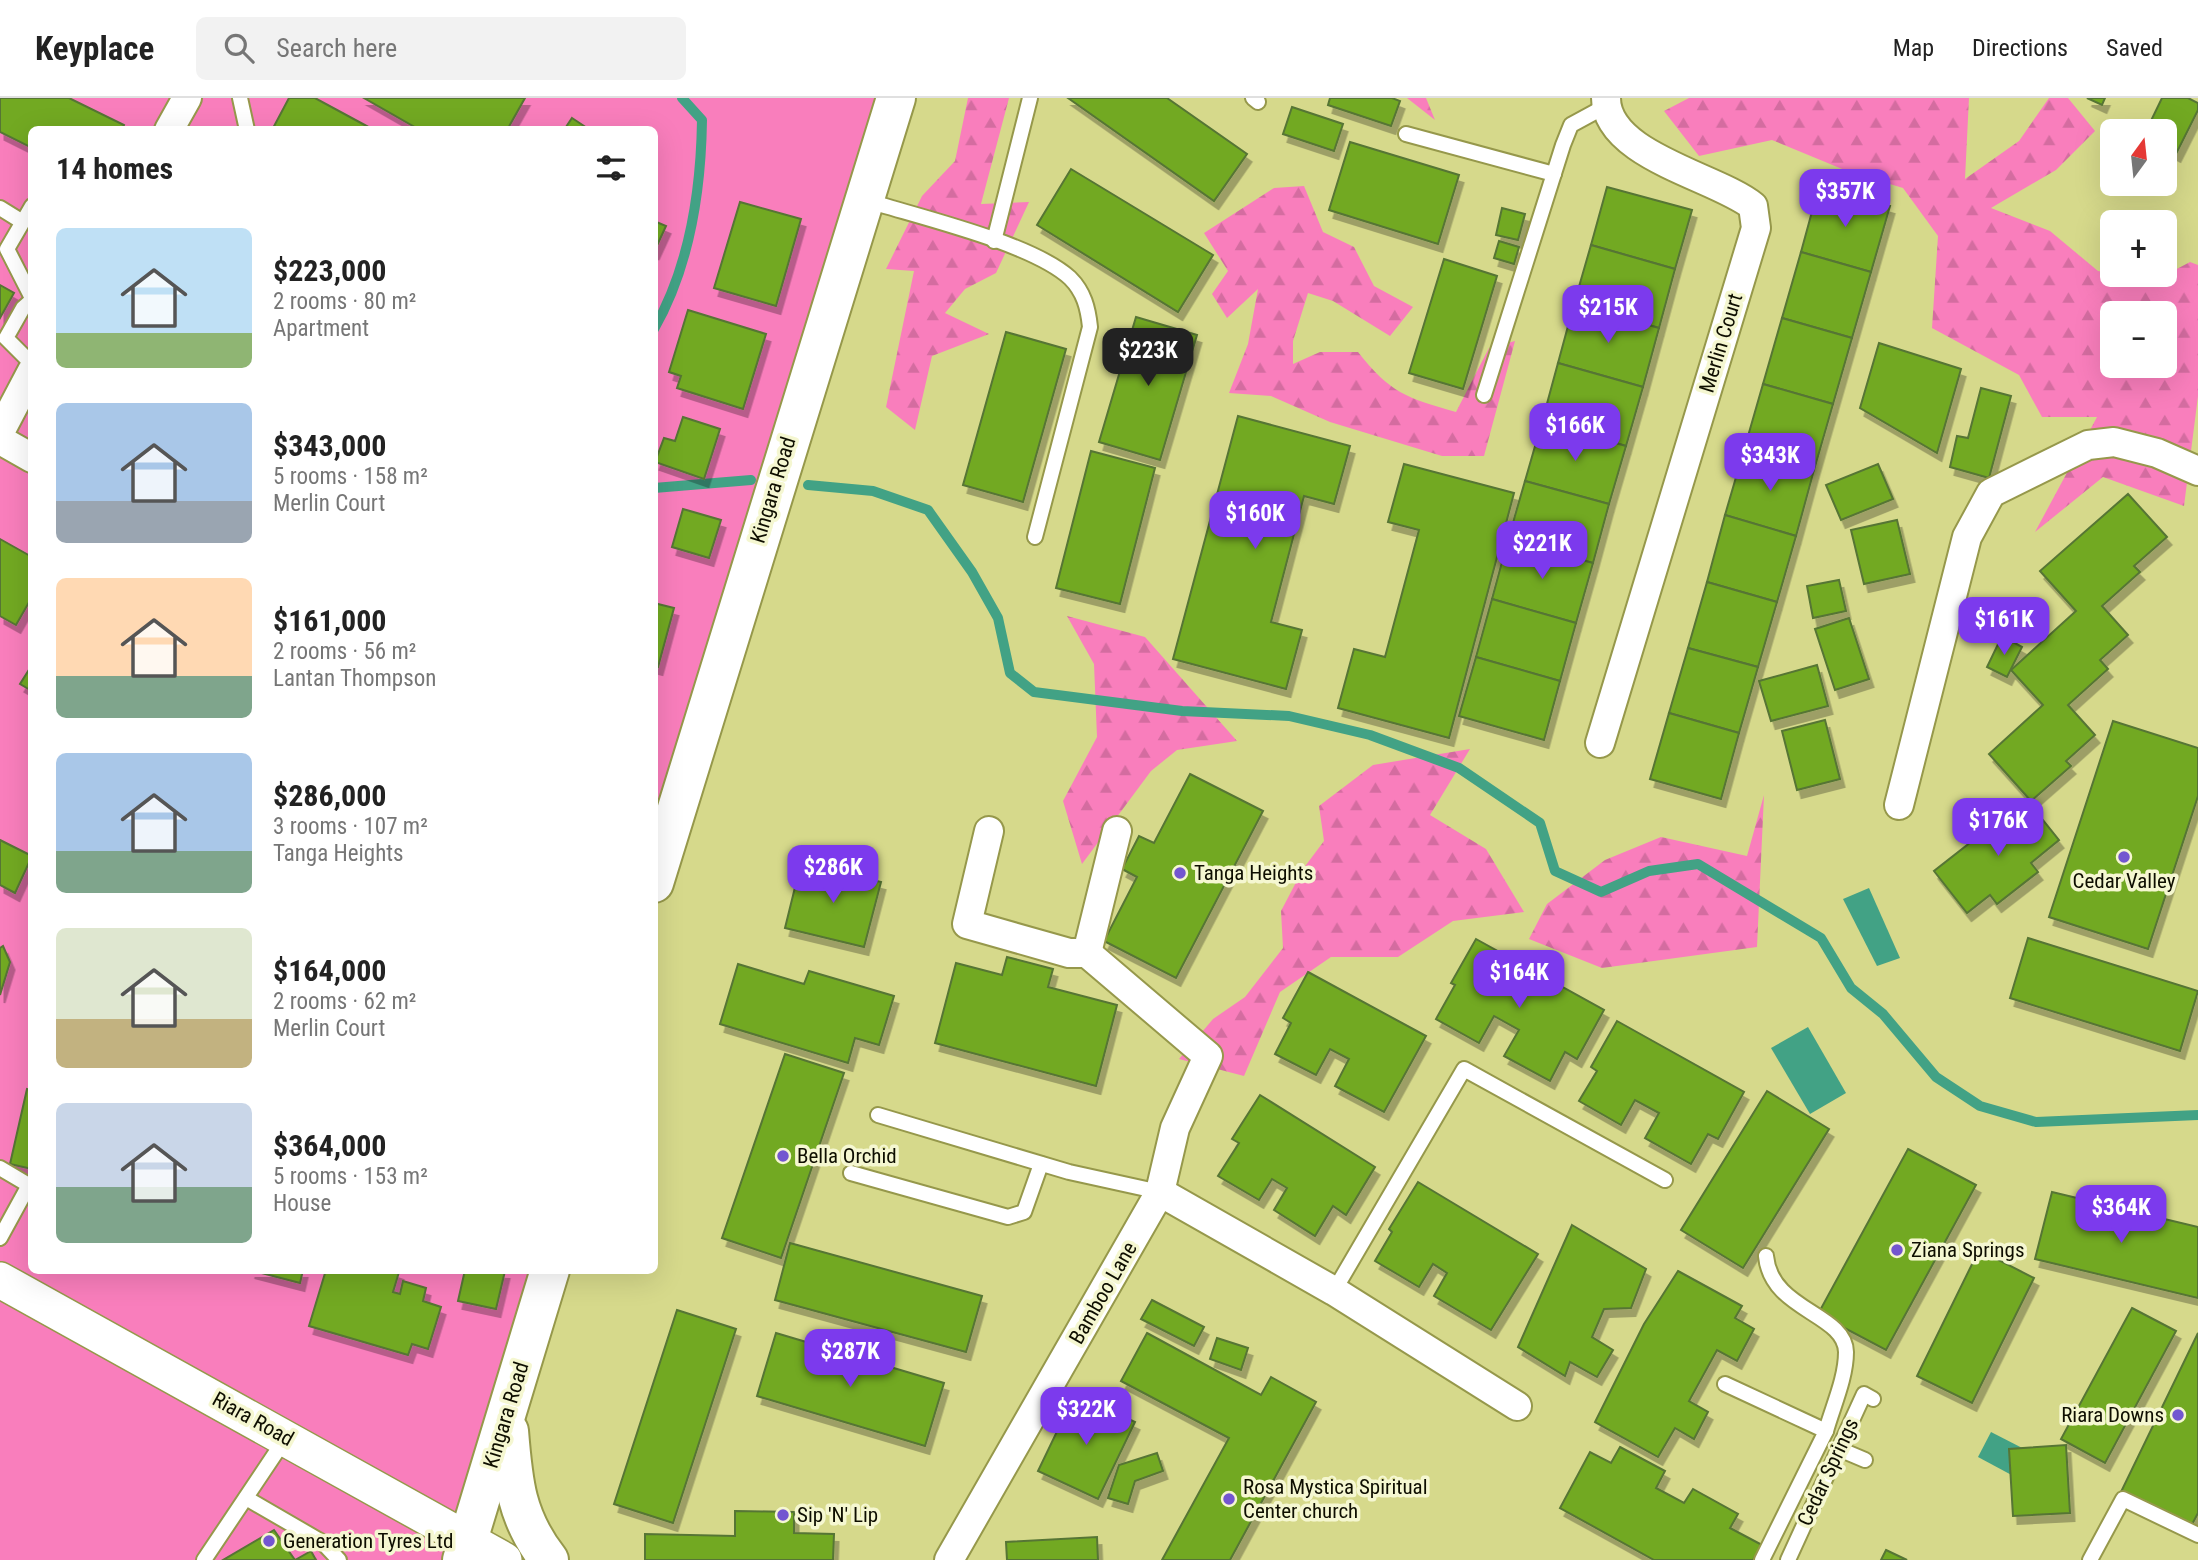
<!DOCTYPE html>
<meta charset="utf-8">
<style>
:root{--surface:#fff;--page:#f2f2f2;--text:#222;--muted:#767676;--line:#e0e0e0;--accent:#7c3aed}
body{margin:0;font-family:"Roboto Condensed",sans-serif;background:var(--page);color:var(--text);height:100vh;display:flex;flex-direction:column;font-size:26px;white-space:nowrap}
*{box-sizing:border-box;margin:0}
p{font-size:23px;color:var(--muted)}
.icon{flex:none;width:38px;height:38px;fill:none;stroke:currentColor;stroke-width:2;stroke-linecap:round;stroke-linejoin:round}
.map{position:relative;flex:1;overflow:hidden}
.sheet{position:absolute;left:28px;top:28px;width:630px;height:1148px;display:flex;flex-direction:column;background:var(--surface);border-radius:10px;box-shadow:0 7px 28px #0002}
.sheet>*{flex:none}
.needle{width:46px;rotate:15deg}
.fabs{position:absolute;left:2100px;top:21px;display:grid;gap:14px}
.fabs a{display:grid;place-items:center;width:77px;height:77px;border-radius:10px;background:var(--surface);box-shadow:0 7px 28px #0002;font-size:35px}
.price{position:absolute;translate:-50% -60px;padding:0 16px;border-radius:14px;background:var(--accent);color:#fff;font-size:23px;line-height:46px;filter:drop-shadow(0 2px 4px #0008)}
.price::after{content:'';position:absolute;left:50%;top:42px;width:21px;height:16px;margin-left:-10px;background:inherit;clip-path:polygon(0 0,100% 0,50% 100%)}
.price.on{background:#222;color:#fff}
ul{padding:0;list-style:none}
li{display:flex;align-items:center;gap:21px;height:175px;padding:0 28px}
li span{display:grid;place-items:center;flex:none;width:196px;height:140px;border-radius:10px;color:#555}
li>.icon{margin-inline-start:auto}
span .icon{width:84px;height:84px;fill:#fffc;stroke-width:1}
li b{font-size:30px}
h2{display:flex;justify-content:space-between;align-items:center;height:84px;padding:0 28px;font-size:30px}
header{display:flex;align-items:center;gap:42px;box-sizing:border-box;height:98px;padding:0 35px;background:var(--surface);border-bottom:2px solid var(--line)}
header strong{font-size:33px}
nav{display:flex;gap:38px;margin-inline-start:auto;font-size:24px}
.search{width:490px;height:63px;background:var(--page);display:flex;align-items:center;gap:18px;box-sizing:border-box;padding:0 24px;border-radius:10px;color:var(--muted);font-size:26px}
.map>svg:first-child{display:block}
.forest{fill:url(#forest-firs);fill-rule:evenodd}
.garden{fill:#f97ebc}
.water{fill:#42a285}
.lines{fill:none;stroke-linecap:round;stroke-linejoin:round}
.stream{stroke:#42a285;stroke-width:10}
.building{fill:#72a922;stroke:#567534;stroke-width:2;filter:url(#shadow)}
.service-casing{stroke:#96984b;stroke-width:18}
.minor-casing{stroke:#96984b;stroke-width:32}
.tertiary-casing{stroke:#96984b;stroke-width:38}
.secondary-casing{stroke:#96984b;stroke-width:42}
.service{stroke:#fff;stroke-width:14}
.minor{stroke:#fff;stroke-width:28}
.tertiary{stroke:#fff;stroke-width:35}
.secondary{stroke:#fff;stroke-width:38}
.poi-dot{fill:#7356d0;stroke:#f5f7d1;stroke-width:2.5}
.labels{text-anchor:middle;stroke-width:7;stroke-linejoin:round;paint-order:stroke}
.street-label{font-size:21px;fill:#0e0e00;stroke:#f5f7d1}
.poi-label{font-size:21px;fill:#0e0e00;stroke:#f5f7d1;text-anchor:start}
</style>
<header>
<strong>Keyplace</strong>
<div class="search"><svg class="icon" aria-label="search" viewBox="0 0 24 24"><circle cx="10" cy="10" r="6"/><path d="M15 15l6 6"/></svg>Search here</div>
<nav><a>Map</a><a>Directions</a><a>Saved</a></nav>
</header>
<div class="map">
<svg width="2198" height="1462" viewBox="0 0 2198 1462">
<defs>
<pattern id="forest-firs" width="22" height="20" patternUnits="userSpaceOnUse" patternTransform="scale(1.75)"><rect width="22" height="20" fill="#f97ebc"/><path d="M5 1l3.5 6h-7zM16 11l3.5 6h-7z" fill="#d46ca0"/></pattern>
<filter id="shadow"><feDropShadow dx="4.5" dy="8" stdDeviation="0" flood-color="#0004"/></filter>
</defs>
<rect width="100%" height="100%" fill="#d6d98b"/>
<g class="forest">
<path d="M968,0H1009L981,106L1029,104L996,175L965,191L945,215L989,236L932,258L915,332L886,309L914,173L886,171L922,98L955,63Z"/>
<path d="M1407,0H1426L1435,22Z"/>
<path d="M1689,0H1969L1965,81L2019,43L2049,0H2068L2095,33L2056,72L1991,110L2050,133L2098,173L2154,183L2190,164L2198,167V298L2184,408L2103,379L2035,434L2097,319H2042L2019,277L1932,230L1938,138L1903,90L1847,73L1772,42L1699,58L1664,13ZM2112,215H2165V268H2112Z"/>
<path d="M1304,88L1323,134L1354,149L1374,188L1413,209L1390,238L1333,203L1308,195L1293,243V266L1320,254H1358C1390,295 1407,300 1456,314L1489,250L1515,243L1484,358H1442L1330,324L1271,298L1229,295L1248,246L1258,191L1227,220L1212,196L1228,173L1204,135L1274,90Z"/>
<path d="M1067,518L1145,539L1237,643L1177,652L1151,673L1082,766L1063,703L1097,639L1094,566Z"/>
<path d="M1470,651L1430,717L1486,751L1524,814L1453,823L1398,859H1331L1280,894L1244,978L1179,961L1213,921L1245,899L1283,850L1281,813L1303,771L1324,743L1319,708L1373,667Z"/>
<path d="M1764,697L1757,849L1602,870L1529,841L1547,806L1605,762L1661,739L1747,758Z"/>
</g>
<path class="garden" d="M0,0H889L655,762L654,32H32V1172L536,1173L449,1462H0Z"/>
<g class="water">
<path d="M1869,790L1900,860L1877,868L1843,801Z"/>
<path d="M1808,929L1846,995L1810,1016L1771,950Z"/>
<path d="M1991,1334L2032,1355L2019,1381L1978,1359Z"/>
</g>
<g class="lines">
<g class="stream">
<path d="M654,231C690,168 701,93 702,22L682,0"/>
<path d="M808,387L873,393L928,412L972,474L998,520L1010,575L1034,594L1182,613L1289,618L1370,637L1459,670L1540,725L1555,773L1601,794L1649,773L1698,766L1821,840L1851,890L1883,916L1936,979L1980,1008L2036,1024L2198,1017"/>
<path d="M654,390L751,382"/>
</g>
</g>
<g class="building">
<path d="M0,0H69L124,27L122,32H32V50L0,34Z"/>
<path d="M289,0H315L374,32H272Z"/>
<path d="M364,0H525L507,32H420Z"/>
<path d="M1068,0H1167L1247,56L1214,103Z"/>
<path d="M1330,0H1392L1400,3L1391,28L1328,7Z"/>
<path d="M2087,0H2105L2102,7Z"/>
<path d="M2162,0H2188L2198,5V12L2176,56L2165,50V33H2146Z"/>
<path d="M1292,9L1343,26L1334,53L1283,36Z"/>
<path d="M572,20L590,32H564Z"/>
<path d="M1350,44L1459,77L1438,146L1329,112Z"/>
<path d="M1071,71L1213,157L1178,214L1037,127Z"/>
<path d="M1819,88L1890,108L1871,174L1801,154Z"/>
<path d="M1607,89L1692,112L1675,171L1591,147Z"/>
<path d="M740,104L801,121L776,208L714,190Z"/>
<path d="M1502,110L1525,116L1518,142L1496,137Z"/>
<path d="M654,123L666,128L654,154Z"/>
<path d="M1499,143L1519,149L1514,166L1494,160Z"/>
<path d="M1591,147L1675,171L1659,230L1574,206Z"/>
<path d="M1801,154L1871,174L1852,240L1782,220Z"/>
<path d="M1444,161L1497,178L1463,291L1409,275Z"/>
<path d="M0,187L14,195L0,220Z"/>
<path d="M1574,206L1659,230L1643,289L1558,265Z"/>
<path d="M688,212L766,236L743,311L677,290L681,278L669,274Z"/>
<path d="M1136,219L1197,237L1160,362L1099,344Z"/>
<path d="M1782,220L1852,240L1833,306L1763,286Z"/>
<path d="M1006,234L1066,251L1023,404L963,387Z"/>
<path d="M1879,245L1961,271L1937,355L1860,310Z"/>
<path d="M1558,265L1643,289L1626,348L1542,324Z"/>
<path d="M1763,286L1833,306L1814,372L1744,352Z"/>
<path d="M1981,290L2011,298L1989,380L1950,369L1957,338L1968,340Z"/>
<path d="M1238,318L1350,348L1334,406L1304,398L1271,524L1302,532L1286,591L1173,561Z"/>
<path d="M683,319L720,331L704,381L655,364L664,340L675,343Z"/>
<path d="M1542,324L1626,348L1609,406L1525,383Z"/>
<path d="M1744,352L1814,372L1796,438L1725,417Z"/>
<path d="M1091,353L1155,370L1120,506L1056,490Z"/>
<path d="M1404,366L1514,395L1449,640L1338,610L1354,551L1385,559L1419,432L1388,424Z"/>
<path d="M1878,366L1893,401L1841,422L1826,387Z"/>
<path d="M1525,383L1609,406L1593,465L1508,442Z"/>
<path d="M2128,396L2167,439L2134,468L2140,474L2102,508L2128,537L2100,562L2108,571L2068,607L2095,637L2066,663L2071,668L2031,703L1989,656L2043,607L2011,572L2076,513L2040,473Z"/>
<path d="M683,411L721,422L709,460L672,449Z"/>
<path d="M1725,417L1796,438L1777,504L1707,484Z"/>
<path d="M1897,422L1910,476L1864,486L1851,432Z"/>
<path d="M0,441L32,459V499L16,527L0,518Z"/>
<path d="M1508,442L1593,465L1576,525L1492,501Z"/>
<path d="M1839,482L1846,513L1813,520L1807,488Z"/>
<path d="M1707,484L1777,504L1758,569L1688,550Z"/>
<path d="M1492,501L1576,525L1560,583L1476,559Z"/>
<path d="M654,505L674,510L658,569L654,568Z"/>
<path d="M1849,520L1869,581L1835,592L1815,531Z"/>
<path d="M2002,538L2022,549L2007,579L1987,569Z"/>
<path d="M1688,550L1758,569L1739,635L1669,615Z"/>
<path d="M1476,559L1560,583L1544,642L1459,618Z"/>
<path d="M32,567V593L20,586Z"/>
<path d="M1817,567L1828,608L1771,623L1759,583Z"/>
<path d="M1669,615L1739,635L1721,701L1650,681Z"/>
<path d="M1825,622L1840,681L1797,692L1782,633Z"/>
<path d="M2113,623L2198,650V698L2148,851L2049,819Z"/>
<path d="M1190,676L1263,713L1176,880L1104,843L1137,779L1122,771L1139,738L1154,745Z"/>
<path d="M2026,701L2059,742L2031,765L2038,774L1997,806L1990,797L1967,815L1934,773Z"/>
<path d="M0,742L32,758L15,795L0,787Z"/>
<path d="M801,765L881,784L864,849L785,830Z"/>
<path d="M2028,840L2198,893L2180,953L2010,900Z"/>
<path d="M1476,841L1604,912L1577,961L1565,954L1550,983L1504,958L1519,932L1494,918L1479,945L1436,921L1455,887L1451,885Z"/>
<path d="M3,848L10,864L0,897V850Z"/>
<path d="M1007,859L1053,871L1048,889L1117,907L1096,988L935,945L956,865L1002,877Z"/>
<path d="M738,866L804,886L809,873L894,898L879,947L855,940L848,965L720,926Z"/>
<path d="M1308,874L1426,938L1384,1014L1335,988L1349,961L1330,951L1316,977L1275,956L1291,925L1283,920Z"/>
<path d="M1617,923L1744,994L1718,1041L1708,1036L1691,1066L1645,1040L1659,1015L1635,1002L1621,1027L1579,1003L1597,973L1591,969Z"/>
<path d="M785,956L844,975L781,1160L722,1140Z"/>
<path d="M27,991L32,992V1071L10,1066Z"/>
<path d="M1767,993L1829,1031L1743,1170L1681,1132Z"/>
<path d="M1260,997L1375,1069L1346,1117L1333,1108L1315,1138L1274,1112L1287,1090L1272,1081L1259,1102L1218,1078L1239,1045L1232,1041Z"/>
<path d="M1908,1051L1976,1087L1886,1252L1818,1216Z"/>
<path d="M1418,1084L1538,1156L1491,1232L1434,1198L1447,1175L1433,1166L1419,1189L1375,1163L1392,1134L1389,1131Z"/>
<path d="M2052,1094L2198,1129V1200L2035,1161Z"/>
<path d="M1572,1127L1646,1171L1631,1210L1604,1211L1592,1239L1613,1252L1597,1279L1570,1264L1565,1278L1518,1249Z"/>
<path d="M790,1145L982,1198L966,1254L775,1202Z"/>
<path d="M1979,1152L2034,1180L1972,1305L1917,1278Z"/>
<path d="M250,1172H303L300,1185Z"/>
<path d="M326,1172H393L399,1174L393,1194L400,1196L403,1183L426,1190L423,1203L441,1209L428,1251L412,1246L408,1257L309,1228Z"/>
<path d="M465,1172L505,1173L496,1211L458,1203Z"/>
<path d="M1678,1173L1742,1208L1735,1220L1754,1231L1737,1263L1717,1252L1689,1303L1708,1314L1694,1341L1675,1330L1658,1359L1595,1324L1644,1226Z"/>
<path d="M1152,1202L1204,1229L1194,1248L1141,1221Z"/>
<path d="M2132,1210L2176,1233L2105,1365L2061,1341Z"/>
<path d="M677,1212L736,1231L673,1425L614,1406Z"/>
<path d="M776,1235L944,1285L925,1348L757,1298Z"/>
<path d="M1147,1235L1261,1297L1271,1279L1316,1304L1230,1462H1162L1229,1340L1121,1283Z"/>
<path d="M2198,1235V1415L2189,1432L2119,1398Z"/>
<path d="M1217,1240L1248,1250L1241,1272L1210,1261Z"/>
<path d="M1075,1296L1135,1324L1098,1401L1038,1373Z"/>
<path d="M2066,1347L2070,1415L2013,1418L2009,1351Z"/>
<path d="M1620,1349L1665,1373L1656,1390L1684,1405L1693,1391L1738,1416L1730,1430L1762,1447L1753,1462H1654L1560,1410L1590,1354L1611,1365Z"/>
<path d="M1157,1355L1163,1373L1135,1383L1128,1406L1108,1400L1119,1367Z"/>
<path d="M735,1413L794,1414V1435L834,1436L833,1462H645V1436L735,1438Z"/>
<path d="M274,1432L295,1462L311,1453L316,1462H223Z"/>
<path d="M1097,1439L1098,1462H1007L1006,1444Z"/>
<path d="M1886,1452L1907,1462H1881Z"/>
</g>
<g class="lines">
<g class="service-casing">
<g id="service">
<path d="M240,0L247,32"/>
<path d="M1253,0L1258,4"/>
<path d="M1406,36L1554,76"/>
<path d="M865,102C919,119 1032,145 1070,180C1084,194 1088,210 1090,229L1035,439"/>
<path d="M32,108L7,151L32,200"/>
<path d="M0,110L21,123"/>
<path d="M994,143L1030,0"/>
<path d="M32,202L23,210L6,240L32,266"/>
<path d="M1484,297L1563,47L1571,27L1606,8"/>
<path d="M878,1017L1069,1074L1160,1094"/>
<path d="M0,1070L32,1089"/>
<path d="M851,1075L1008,1119L1024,1114L1041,1066"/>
<path d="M0,1140L29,1087"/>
<path d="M1766,1158C1771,1213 1845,1215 1846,1254C1846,1280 1833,1308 1826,1333"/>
<path d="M1334,1193L1464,971L1665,1082"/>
<path d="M1725,1286L1826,1333L1762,1462"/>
<path d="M1839,1351L1865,1362"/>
<path d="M246,1400L322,1444L339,1462"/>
<path d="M204,1462L285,1341"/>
<path d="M1788,1462L1864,1296L1873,1301"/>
<path d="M2090,1462L2123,1401L2198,1437"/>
</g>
</g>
<g class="minor-casing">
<g id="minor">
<path d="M169,32L187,0"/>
<path d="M0,334L32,273"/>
<path d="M0,342L32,360"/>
<path d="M1600,645L1756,130L1753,108C1718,79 1606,58 1606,0"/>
<path d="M1899,707L1967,439L1991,395L2088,347L2114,344L2157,355L2198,373"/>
<path d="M1087,855L1117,733"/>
<path d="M1160,1094L1334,1193L1517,1308"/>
<path d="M949,1462L1160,1094L1175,1030L1208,958L1087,855H1069L967,826L989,733"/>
</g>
</g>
<g class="tertiary-casing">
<path id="tertiary" d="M0,1182L504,1462"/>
</g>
<g class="secondary-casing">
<g id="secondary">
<path d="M654,785L896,0"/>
<path d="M509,1333C513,1384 516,1420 549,1462"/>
<path d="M462,1462L550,1172"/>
</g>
</g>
<use href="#service" class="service"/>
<use href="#minor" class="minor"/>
<use href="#tertiary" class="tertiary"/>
<use href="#secondary" class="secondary"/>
</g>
<g class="poi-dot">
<circle cx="2124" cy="759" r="7"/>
<circle cx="1180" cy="775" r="7"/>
<circle cx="783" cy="1058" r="7"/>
<circle cx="1897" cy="1152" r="7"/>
<circle cx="2178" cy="1317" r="7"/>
<circle cx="1229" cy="1401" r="7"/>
<circle cx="783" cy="1417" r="7"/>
<circle cx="269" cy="1443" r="7"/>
</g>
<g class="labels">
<g class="street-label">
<text transform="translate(1721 245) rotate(-73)" y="7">Merlin Court</text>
<text transform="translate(773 392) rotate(-73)" y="7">Kingara Road</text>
<text transform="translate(1103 1195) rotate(-60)" y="7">Bamboo Lane</text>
<text transform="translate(506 1317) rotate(-73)" y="7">Kingara Road</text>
<text transform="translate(253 1321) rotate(29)" y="7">Riara Road</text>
<text transform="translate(1828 1374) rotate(-65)" y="7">Cedar Springs</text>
</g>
<g class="poi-label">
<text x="1194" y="782">Tanga Heights</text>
<text x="2124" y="790" text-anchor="middle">Cedar Valley</text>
<text x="797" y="1065">Bella Orchid</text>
<text x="1911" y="1159">Ziana Springs</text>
<text x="2164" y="1324" text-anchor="end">Riara Downs</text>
<text x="1243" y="1396">Rosa Mystica Spiritual<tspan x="1243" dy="24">Center church</tspan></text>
<text x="797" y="1424">Sip 'N' Lip</text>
<text x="283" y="1450">Generation Tyres Ltd</text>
</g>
</g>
</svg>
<div class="fabs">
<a><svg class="needle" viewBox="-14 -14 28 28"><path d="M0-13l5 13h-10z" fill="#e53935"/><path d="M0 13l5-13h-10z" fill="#767676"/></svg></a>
<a>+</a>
<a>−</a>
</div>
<b class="price" style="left:1845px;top:131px">$357K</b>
<b class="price" style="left:1608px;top:247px">$215K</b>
<b class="price on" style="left:1148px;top:290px">$223K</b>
<b class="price" style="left:1575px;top:365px">$166K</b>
<b class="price" style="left:1770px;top:395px">$343K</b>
<b class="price" style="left:1255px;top:453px">$160K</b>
<b class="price" style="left:1542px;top:483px">$221K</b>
<b class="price" style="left:2004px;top:559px">$161K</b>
<b class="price" style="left:1998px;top:760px">$176K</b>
<b class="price" style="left:833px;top:807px">$286K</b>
<b class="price" style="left:1519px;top:912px">$164K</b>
<b class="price" style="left:2121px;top:1147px">$364K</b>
<b class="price" style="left:850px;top:1291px">$287K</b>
<b class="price" style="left:1086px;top:1349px">$322K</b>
<section class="sheet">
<h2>14 homes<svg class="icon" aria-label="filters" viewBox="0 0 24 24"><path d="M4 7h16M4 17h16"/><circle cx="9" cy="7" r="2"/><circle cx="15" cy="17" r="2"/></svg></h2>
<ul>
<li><span style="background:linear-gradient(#bfe0f5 75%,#8fb573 0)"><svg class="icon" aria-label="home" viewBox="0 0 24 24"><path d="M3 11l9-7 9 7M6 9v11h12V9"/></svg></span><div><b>$223,000</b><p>2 rooms · 80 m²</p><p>Apartment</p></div></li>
<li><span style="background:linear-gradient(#a9c7e8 70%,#9aa5b1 0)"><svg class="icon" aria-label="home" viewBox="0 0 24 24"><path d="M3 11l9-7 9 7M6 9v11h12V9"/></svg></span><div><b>$343,000</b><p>5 rooms · 158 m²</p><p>Merlin Court</p></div></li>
<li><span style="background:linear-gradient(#ffd9b3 70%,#7fa58c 0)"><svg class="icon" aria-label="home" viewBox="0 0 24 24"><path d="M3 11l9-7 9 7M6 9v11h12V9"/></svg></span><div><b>$161,000</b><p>2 rooms · 56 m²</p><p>Lantan Thompson</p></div></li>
<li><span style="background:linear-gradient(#a9c7e8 70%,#7fa58c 0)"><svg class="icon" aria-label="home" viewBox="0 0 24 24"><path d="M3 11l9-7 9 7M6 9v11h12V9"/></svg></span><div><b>$286,000</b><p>3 rooms · 107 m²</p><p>Tanga Heights</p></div></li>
<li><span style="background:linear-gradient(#dfe7d0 65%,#c2b280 0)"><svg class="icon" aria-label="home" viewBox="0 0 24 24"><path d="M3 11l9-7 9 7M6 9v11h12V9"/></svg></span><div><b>$164,000</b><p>2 rooms · 62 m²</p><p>Merlin Court</p></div></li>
<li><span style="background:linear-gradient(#c9d6e8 60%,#7fa58c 0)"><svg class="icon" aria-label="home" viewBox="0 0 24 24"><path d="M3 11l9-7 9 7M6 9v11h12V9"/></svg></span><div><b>$364,000</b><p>5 rooms · 153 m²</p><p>House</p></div></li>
</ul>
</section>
</div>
